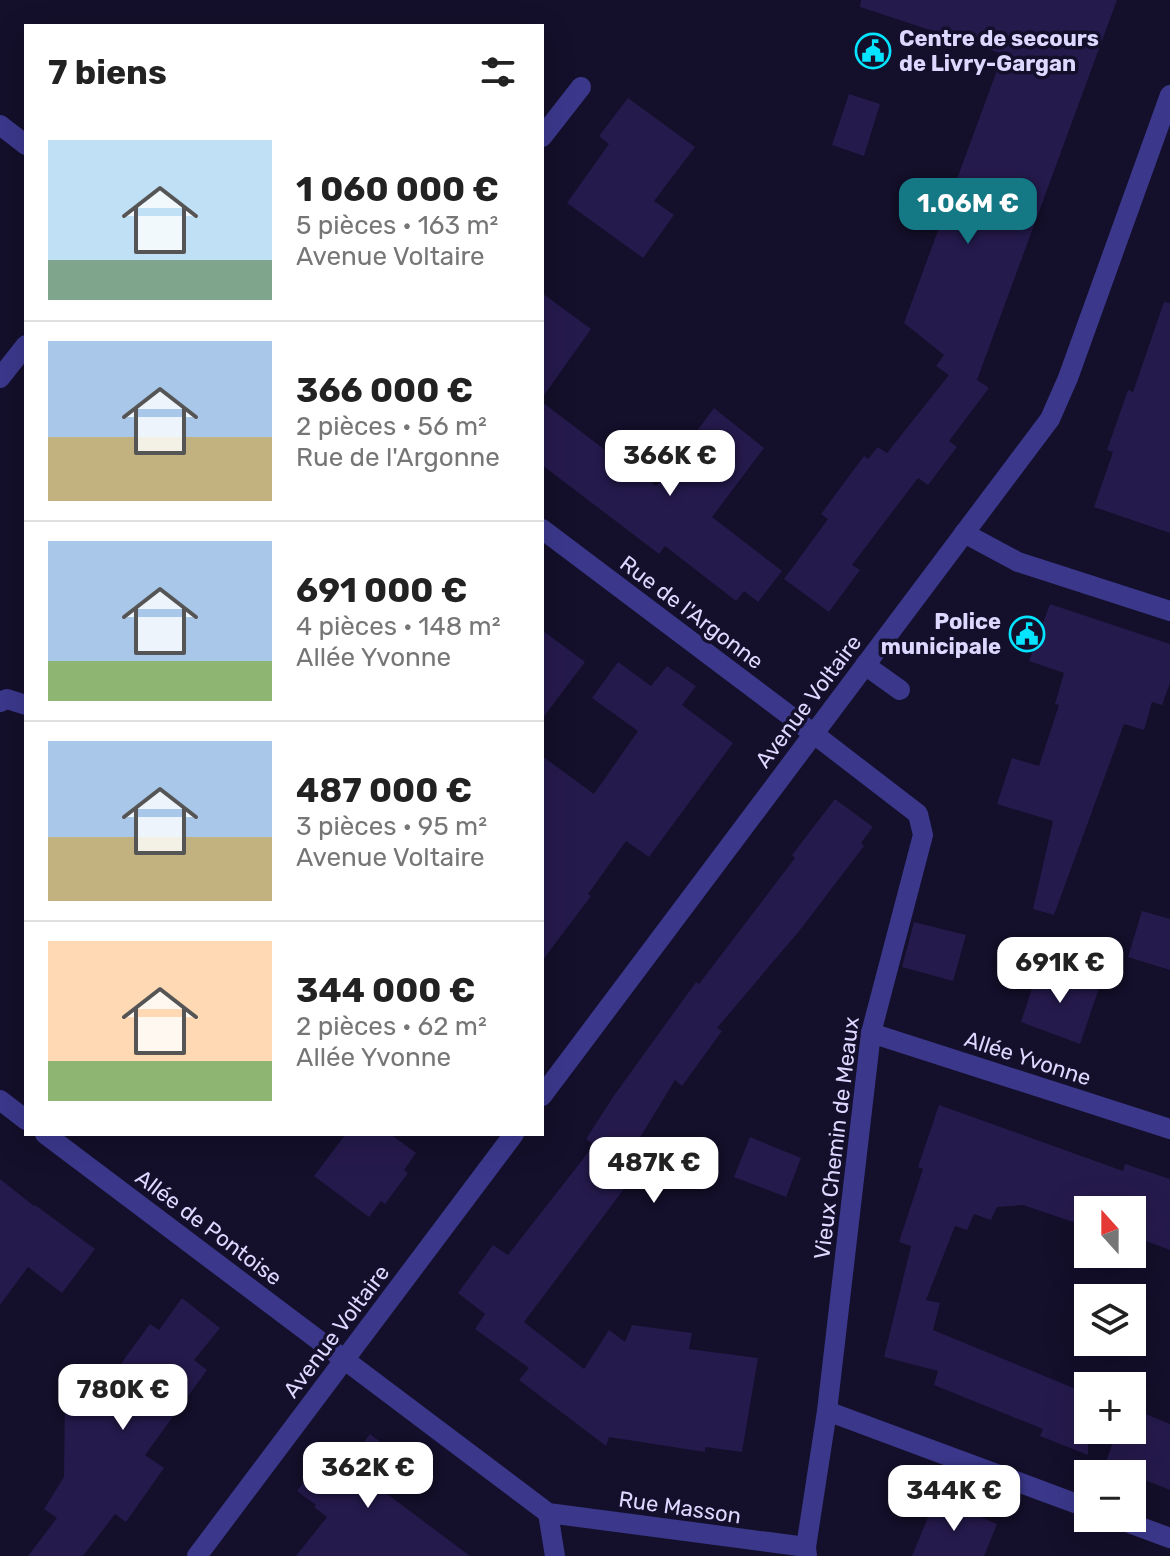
<!DOCTYPE html>
<html lang="fr">
<meta charset="utf-8">
<style>
:root{--surface:#fff;--page:#f6f6f6;--text:#222;--muted:#767676;--line:#e0e0e0;--accent:#147985}
body{margin:0;font-family:Rubik,sans-serif;background:var(--page);color:var(--text);height:100vh;display:flex;flex-direction:column;font-size:30px;white-space:nowrap}
*{box-sizing:border-box;margin:0}
p{font-size:26px;color:var(--muted)}
.icon{flex:none;width:44px;height:44px;fill:none;stroke:currentColor;stroke-width:2;stroke-linecap:round;stroke-linejoin:round}
.map{position:relative;flex:1;overflow:hidden}
.side{position:absolute;left:24px;top:24px;width:520px;height:1112px;display:flex;flex-direction:column;background:var(--surface);border-radius:0px;box-shadow:0 8px 32px #0002}
.side>*{flex:none}
.needle{width:52px;rotate:339deg}
.fabs{position:absolute;left:1074px;top:1196px;display:grid;gap:16px}
.fabs a{display:grid;place-items:center;width:72px;height:72px;border-radius:0px;background:var(--surface);box-shadow:0 8px 32px #0002;font-size:40px}
.price{position:absolute;translate:-50% -68px;padding:0 18px;border-radius:16px;background:#fff;color:#222;font-size:26px;line-height:52px;filter:drop-shadow(0 2px 4px #0008)}
.price::after{content:'';position:absolute;left:50%;top:48px;width:24px;height:18px;margin-left:-12px;background:inherit;clip-path:polygon(0 0,100% 0,50% 100%)}
.price.active{background:var(--accent);color:#fff}
ul{padding:0;list-style:none}
li{display:flex;align-items:center;gap:24px;height:200px;padding:0 24px}
li+li{border-top:2px solid var(--line)}
li span{display:grid;place-items:center;flex:none;width:224px;height:160px;border-radius:0px;color:#555}
li>.icon{margin-inline-start:auto}
span .icon{width:96px;height:96px;fill:#fffc;stroke-width:1}
li b{font-size:34px}
h2{display:flex;justify-content:space-between;align-items:center;height:96px;padding:0 24px;font-size:34px}
.map>svg:first-child{display:block}
.building{fill:#251a4c}
.lines{fill:none;stroke-linecap:round;stroke-linejoin:round}
.minor{stroke:#3b388c;stroke-width:20}
.labels{text-anchor:middle;stroke-width:7;stroke-linejoin:round;paint-order:stroke}
.poi-label{font-size:22px;font-weight:bold;fill:#ddd8ff;stroke:#140f2a;text-anchor:start}
.street-label{font-size:22px;fill:#ddd8ff;stroke:#140f2a}
</style>
<div class="map">
<svg width="1170" height="1556" viewBox="0 0 1170 1556">
<rect width="100%" height="100%" fill="#140f2a"/>
<g class="building">
<path d="M861,0H1117L977,380L989,388L949,441L957,447L928,485L918,478L852,565L860,570L829,612L784,579L828,519L821,514L864,456L868,459L878,447L887,453L949,375L936,366L944,355L904,323L1003,54L860,7Z"/>
<path d="M849,94L880,104L864,156L832,145Z"/>
<path d="M628,98L695,147L654,201L674,215L643,258L567,203L609,144L599,136Z"/>
<path d="M542,293L591,329L542,398Z"/>
<path d="M1164,302L1170,303V533L1094,507L1113,452L1107,450L1128,390L1133,392Z"/>
<path d="M542,402L642,478L644,476L656,486L714,408L764,448L712,517L782,571L758,602L744,591L736,601L665,546L659,554L542,465Z"/>
<path d="M1050,604L1170,644V683L1162,705L1152,702L1144,730L1124,724L1054,915L1033,909L1053,821L997,804L1012,758L1039,766L1059,705L1055,704L1064,673L1029,661Z"/>
<path d="M542,630L585,662L542,719Z"/>
<path d="M618,662L651,686L667,666L696,686L682,705L733,743L649,857L626,841L588,894L591,896L542,961V756L594,794L638,731L592,698Z"/>
<path d="M835,799L873,827L861,843L864,846L800,930L717,1028L722,1031L682,1086L675,1080L616,1177L627,1185L524,1322L584,1369L609,1330L625,1342L632,1325L692,1333L689,1349L758,1358L742,1452L705,1447V1452L609,1437L606,1446L519,1380L529,1368L475,1329L485,1314L458,1293L493,1245L508,1255L594,1145L586,1139L613,1097L696,982L699,984L795,858L792,855Z"/>
<path d="M1142,911L1170,919V970L1128,957Z"/>
<path d="M914,922L966,935L953,981L902,967Z"/>
<path d="M1039,967L1099,988L1080,1044L1021,1022Z"/>
<path d="M939,1105L1123,1171L1125,1164L1170,1179V1250L1132,1236V1210H1088V1227L1023,1205L997,1207L991,1220L974,1214L967,1230L955,1226L926,1300L940,1303L933,1330L1088,1394V1455L1040,1436L1043,1429L934,1385L938,1371L884,1357L911,1246L899,1242L923,1169L918,1167Z"/>
<path d="M346,1134H390L416,1153L404,1170L408,1173L385,1204L381,1201L369,1217L314,1176Z"/>
<path d="M750,1137L801,1158L786,1197L734,1177Z"/>
<path d="M0,1179L34,1206L35,1205L95,1249L62,1293L28,1267L0,1305Z"/>
<path d="M182,1298L220,1328L194,1360L207,1370L145,1455L164,1468L126,1522L115,1514L83,1556H28L57,1518L44,1509L64,1477L65,1394L87,1410L150,1324L159,1330Z"/>
<path d="M1133,1409L1170,1424V1490L1127,1473L1128,1470L1106,1462L1117,1430H1132Z"/>
<path d="M370,1434L410,1464L387,1494L470,1556H296L327,1517L314,1507L316,1505L297,1491L321,1458L340,1473Z"/>
<path d="M936,1498L997,1524L984,1556H912Z"/>
</g>
<g class="lines">
<g class="minor">
<path d="M0,125L26,145"/>
<path d="M542,137L581,87"/>
<path d="M0,378L26,345"/>
<path d="M542,529L814,734L918,814L923,835L871,1033L827,1411L806,1547L807,1556"/>
<path d="M964,533L1018,562L1170,611"/>
<path d="M865,665L900,690"/>
<path d="M0,702L7,699L26,705"/>
<path d="M871,1033L1170,1129"/>
<path d="M542,1096L1050,419L1068,378L1170,95"/>
<path d="M0,1100L26,1120"/>
<path d="M45,1134L548,1513L806,1547"/>
<path d="M827,1411L1088,1508"/>
<path d="M548,1513L555,1556"/>
<path d="M1116,1518L1170,1538"/>
<path d="M197,1556L514,1134"/>
</g>
</g>
<defs>
<g id="civic-ring" transform="scale(1.8)"><circle r="9.5" fill="#140f2a" stroke="#04e4ff" stroke-width="1.5"/><path d="M-.6-6.5H3V-4.5H.6V-3L4-1V1h2V6H-6V1h2V-1L-.6-3ZM-1.2 2.5V6h2.4V2.5Z" fill="#04e4ff"/></g>
</defs>
<g fill-rule="evenodd">
<use href="#civic-ring" x="873" y="51"/>
<use href="#civic-ring" x="1027" y="634"/>
</g>
<g class="labels">
<g class="poi-label">
<text x="899" y="46">Centre de secours<tspan x="899" dy="25">de Livry-Gargan</tspan></text>
<text x="1001" y="629" text-anchor="end">Police<tspan x="1001" dy="25">municipale</tspan></text>
</g>
<g class="street-label">
<text transform="translate(692 612) rotate(37)" y="8">Rue de l'Argonne</text>
<text transform="translate(808 701) rotate(-53)" y="8">Avenue Voltaire</text>
<text transform="translate(1028 1058) rotate(18)" y="8">Allée Yvonne</text>
<text transform="translate(836 1138) rotate(-83)" y="8">Vieux Chemin de Meaux</text>
<text transform="translate(209 1227) rotate(37)" y="8">Allée de Pontoise</text>
<text transform="translate(336 1331) rotate(-53)" y="8">Avenue Voltaire</text>
<text transform="translate(680 1507) rotate(8)" y="8">Rue Masson</text>
</g>
</g>
</svg>
<div class="fabs">
<a><svg class="needle" viewBox="-14 -14 28 28"><path d="M0-13l5 13h-10z" fill="#e53935"/><path d="M0 13l5-13h-10z" fill="#767676"/></svg></a>
<a><svg class="icon" aria-label="layers" viewBox="0 0 24 24"><path d="M12 4l9 5-9 5-9-5zM3 14l9 5 9-5"/></svg></a>
<a>+</a>
<a>−</a>
</div>
<b class="price active" style="left:968px;top:246px">1.06M €</b>
<b class="price" style="left:670px;top:498px">366K €</b>
<b class="price" style="left:1060px;top:1005px">691K €</b>
<b class="price" style="left:654px;top:1205px">487K €</b>
<b class="price" style="left:123px;top:1432px">780K €</b>
<b class="price" style="left:368px;top:1510px">362K €</b>
<b class="price" style="left:954px;top:1533px">344K €</b>
<section class="side">
<h2>7 biens<svg class="icon" aria-label="filters" viewBox="0 0 24 24"><path d="M4 7h16M4 17h16"/><circle cx="9" cy="7" r="2"/><circle cx="15" cy="17" r="2"/></svg></h2>
<ul>
<li><span style="background:linear-gradient(#bfe0f5 75%,#7fa58c 0)"><svg class="icon" aria-label="home" viewBox="0 0 24 24"><path d="M3 11l9-7 9 7M6 9v11h12V9"/></svg></span><div><b>1 060 000 €</b><p>5 pièces · 163 m²</p><p>Avenue Voltaire</p></div></li>
<li><span style="background:linear-gradient(#a9c7e8 60%,#c2b280 0)"><svg class="icon" aria-label="home" viewBox="0 0 24 24"><path d="M3 11l9-7 9 7M6 9v11h12V9"/></svg></span><div><b>366 000 €</b><p>2 pièces · 56 m²</p><p>Rue de l'Argonne</p></div></li>
<li><span style="background:linear-gradient(#a9c7e8 75%,#8fb573 0)"><svg class="icon" aria-label="home" viewBox="0 0 24 24"><path d="M3 11l9-7 9 7M6 9v11h12V9"/></svg></span><div><b>691 000 €</b><p>4 pièces · 148 m²</p><p>Allée Yvonne</p></div></li>
<li><span style="background:linear-gradient(#a9c7e8 60%,#c2b280 0)"><svg class="icon" aria-label="home" viewBox="0 0 24 24"><path d="M3 11l9-7 9 7M6 9v11h12V9"/></svg></span><div><b>487 000 €</b><p>3 pièces · 95 m²</p><p>Avenue Voltaire</p></div></li>
<li><span style="background:linear-gradient(#ffd9b3 75%,#8fb573 0)"><svg class="icon" aria-label="home" viewBox="0 0 24 24"><path d="M3 11l9-7 9 7M6 9v11h12V9"/></svg></span><div><b>344 000 €</b><p>2 pièces · 62 m²</p><p>Allée Yvonne</p></div></li>
</ul>
</section>
</div>
